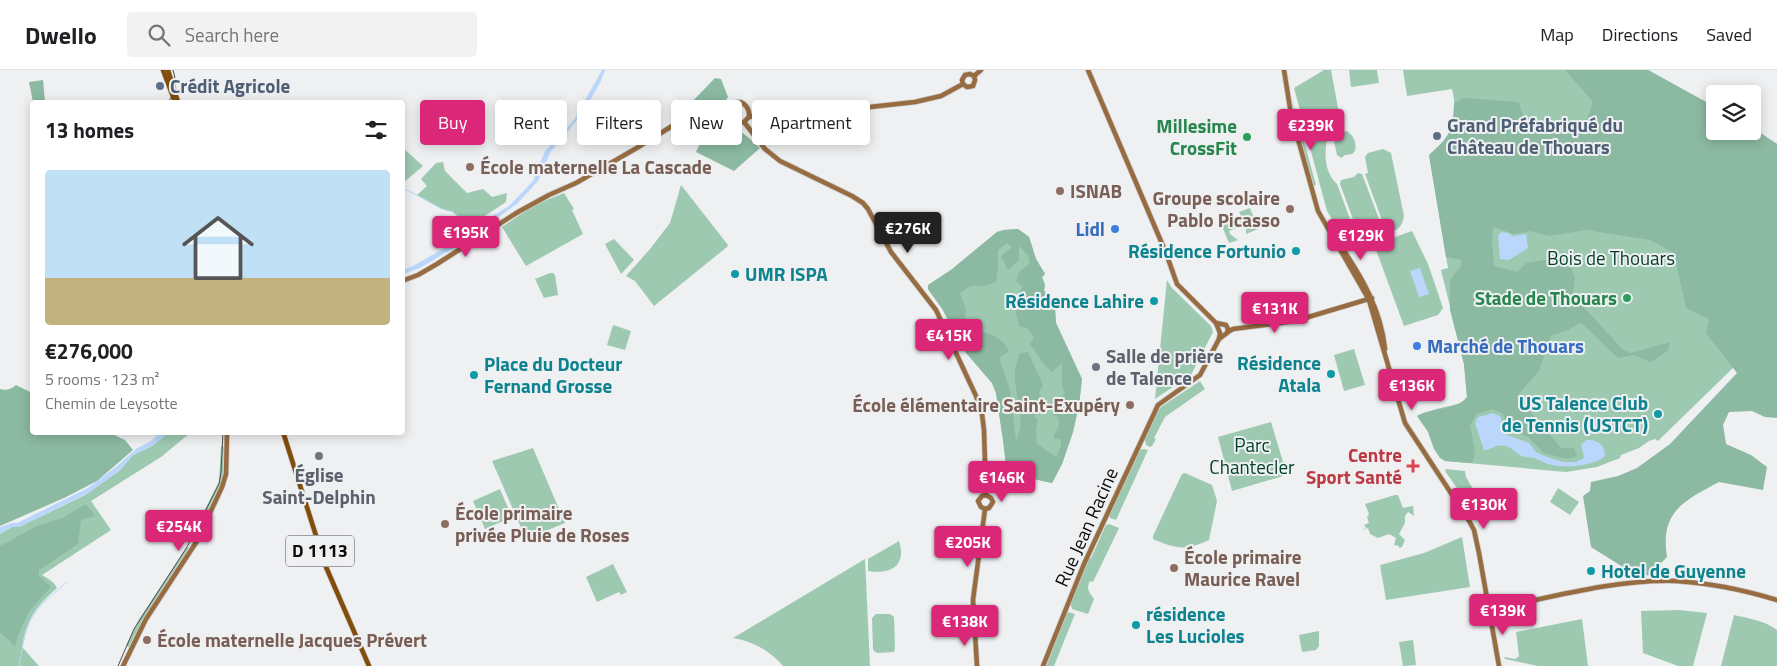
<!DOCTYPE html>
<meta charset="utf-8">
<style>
:root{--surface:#fff;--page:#f2f2f2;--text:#202124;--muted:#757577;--line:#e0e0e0;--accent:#db2777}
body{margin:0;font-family:"Titillium Web",sans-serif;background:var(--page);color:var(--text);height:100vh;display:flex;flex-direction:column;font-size:19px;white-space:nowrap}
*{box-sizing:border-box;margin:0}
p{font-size:16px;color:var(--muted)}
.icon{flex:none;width:28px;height:28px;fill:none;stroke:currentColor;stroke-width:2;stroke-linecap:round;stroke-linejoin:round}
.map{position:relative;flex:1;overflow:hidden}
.side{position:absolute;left:30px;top:30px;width:375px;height:335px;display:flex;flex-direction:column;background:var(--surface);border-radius:5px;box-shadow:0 2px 12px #0003}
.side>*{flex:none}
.banner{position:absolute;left:420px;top:30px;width:475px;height:45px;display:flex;gap:10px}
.buttons{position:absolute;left:1706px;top:15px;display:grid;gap:10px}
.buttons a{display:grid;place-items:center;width:55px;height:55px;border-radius:5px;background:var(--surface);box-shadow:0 2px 12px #0003;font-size:25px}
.price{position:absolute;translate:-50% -42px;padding:0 11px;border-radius:5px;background:var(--accent);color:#fff;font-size:16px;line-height:32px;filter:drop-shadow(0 1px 2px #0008)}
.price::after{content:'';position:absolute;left:50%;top:30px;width:15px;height:11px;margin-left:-8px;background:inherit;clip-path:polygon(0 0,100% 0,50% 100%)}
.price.on{background:#222;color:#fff}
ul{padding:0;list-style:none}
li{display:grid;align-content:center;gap:10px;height:265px;padding:0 15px}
li span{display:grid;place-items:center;height:155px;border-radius:5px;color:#555}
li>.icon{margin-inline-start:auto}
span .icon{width:90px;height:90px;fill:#fffc;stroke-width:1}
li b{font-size:21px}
h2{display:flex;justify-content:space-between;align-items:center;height:60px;padding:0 15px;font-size:21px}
.chip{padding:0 18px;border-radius:5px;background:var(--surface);box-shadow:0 2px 12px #0003;font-size:18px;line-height:45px}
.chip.on{background:var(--accent);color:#fff}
header{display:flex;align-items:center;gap:30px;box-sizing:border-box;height:70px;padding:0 25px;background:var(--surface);border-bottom:1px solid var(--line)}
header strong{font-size:24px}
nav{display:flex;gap:28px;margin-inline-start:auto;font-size:18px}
.search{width:350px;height:45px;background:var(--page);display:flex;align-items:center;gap:12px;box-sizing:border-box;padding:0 18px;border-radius:5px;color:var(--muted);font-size:19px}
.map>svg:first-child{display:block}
.green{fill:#9dc9b1}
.forest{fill:#8bb9a1;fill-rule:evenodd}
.water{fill:#bad7fb}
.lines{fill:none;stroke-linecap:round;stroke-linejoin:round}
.stream{stroke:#bad7fb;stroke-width:1}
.secondary-casing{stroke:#cbcccd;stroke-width:6}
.primary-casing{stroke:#cbcccd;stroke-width:6}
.secondary{stroke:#986c41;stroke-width:4.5}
.primary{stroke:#814d09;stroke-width:4.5}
.tram{stroke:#4b4c4d;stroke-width:1}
.service-dot{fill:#5c6f8a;stroke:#eff0f2;stroke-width:2}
.leisure-dot{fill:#2e9e5b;stroke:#eff0f2;stroke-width:2}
.education-dot{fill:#8d6e63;stroke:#eff0f2;stroke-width:2}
.shop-dot{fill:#3f7fe0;stroke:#eff0f2;stroke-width:2}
.culture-dot{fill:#0f9aa8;stroke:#eff0f2;stroke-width:2}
.worship-dot{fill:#6b7280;stroke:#eff0f2;stroke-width:2}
.health-dot{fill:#e0444e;stroke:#eff0f2;stroke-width:2}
.labels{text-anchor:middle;stroke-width:4;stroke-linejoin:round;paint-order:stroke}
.shield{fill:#eff0f2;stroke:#505052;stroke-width:1}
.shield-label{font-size:18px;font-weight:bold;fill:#0c0c0d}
.service-label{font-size:19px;font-weight:bold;fill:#4e5e75;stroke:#eff0f2;text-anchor:start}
.leisure-label{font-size:19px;font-weight:bold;fill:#27864d;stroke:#eff0f2;text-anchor:end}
.education-label{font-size:19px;font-weight:bold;fill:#785e54;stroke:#eff0f2;text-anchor:start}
.shop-label{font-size:19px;font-weight:bold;fill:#366cbe;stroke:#eff0f2;text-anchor:end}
.culture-label{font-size:19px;font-weight:bold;fill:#0d838f;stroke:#eff0f2;text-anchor:end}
.park-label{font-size:19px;fill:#003f28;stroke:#eff0f2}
.worship-label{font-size:19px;font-weight:bold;fill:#5b616d;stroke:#eff0f2;text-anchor:start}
.health-label{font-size:19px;font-weight:bold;fill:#be3a42;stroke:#eff0f2;text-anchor:end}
.street-label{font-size:19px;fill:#0c0c0d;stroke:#eff0f2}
</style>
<header>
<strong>Dwello</strong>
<div class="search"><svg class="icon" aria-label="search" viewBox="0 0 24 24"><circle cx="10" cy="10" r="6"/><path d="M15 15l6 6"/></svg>Search here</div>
<nav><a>Map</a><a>Directions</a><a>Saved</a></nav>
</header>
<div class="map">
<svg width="1777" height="596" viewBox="0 0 1777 596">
<rect width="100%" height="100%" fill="#eff0f2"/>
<g class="green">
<path d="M1324,0H1331L1341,54L1340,60L1327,70C1324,85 1325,103 1337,114L1356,165L1354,167L1357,174L1349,177L1327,141L1294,18Z"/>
<path d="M1349,0H1377L1379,13L1351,17Z"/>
<path d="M1403,0H1648L1715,37V61H1752L1753,58L1777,74V255L1658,371L1655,369L1649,371L1639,378L1621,385L1620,388L1597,397L1566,402L1445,391C1434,384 1433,374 1429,363C1426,356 1422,351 1417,346L1436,339L1462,333L1467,327L1464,294L1441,200L1448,198L1429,85C1435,80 1443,75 1447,69C1456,54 1456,35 1452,19L1407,26Z"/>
<path d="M1290,21L1316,115L1312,116L1294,46L1296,45Z"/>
<path d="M1347,61C1354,66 1357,73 1355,81L1352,84L1345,85L1341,88L1337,85L1334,72L1338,64Z"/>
<path d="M403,78L423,96L403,113Z"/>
<path d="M1383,79L1391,83L1404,146C1402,158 1397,160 1387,164L1385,162L1388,158L1383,153L1365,104L1368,103L1365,87L1368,83Z"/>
<path d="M443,92L445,101L467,123L483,119L492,127L507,123L506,132L465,159L459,147L453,142L442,139L417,125L427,116L421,109L436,93Z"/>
<path d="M1358,103L1362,104L1381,154L1379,159L1362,165L1358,163L1340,114L1341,110L1354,107Z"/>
<path d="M681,115L728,175L727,177L654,236L635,211L626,206L650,179L670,153Z"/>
<path d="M564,123L574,139L572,140L583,164L526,196L502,157L534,135Z"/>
<path d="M1250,138L1258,159L1246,164V157H1242L1239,149L1241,146L1239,142Z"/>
<path d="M1230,145L1236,158L1229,161L1230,164L1238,170L1229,173L1219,149Z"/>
<path d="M1018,159L1029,167L1036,189L1045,204L1042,207L1045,215L1044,220L1055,239L1056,253L1082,309L1079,335L1073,362L1062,394L1052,413L1007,403L1003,370L996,323L992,313L961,277L943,240L928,219V215L951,200L997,162L1004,160Z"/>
<path d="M1412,161L1428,194L1443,238L1438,245L1404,256L1375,177L1378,173Z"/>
<path d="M614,169L634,190L621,204L605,174Z"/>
<path d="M550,203H553L555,205L558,225L544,228L535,209Z"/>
<path d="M1167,210L1172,218L1211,256L1213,262L1191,305L1155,329Z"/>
<path d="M613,255L631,261L625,280L607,275Z"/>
<path d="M1354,279L1365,315L1344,321L1334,285Z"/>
<path d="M1200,311L1205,319L1165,347L1154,368L1156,369L1152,376L1150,377L1146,375L1145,370L1157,342L1161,337Z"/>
<path d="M1271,352L1287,405L1232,421L1218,367Z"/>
<path d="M168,363H190L161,387L91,431L111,460L42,505C49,509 53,511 57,518C36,537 27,548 22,577L39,596H0V463L12,457H19L85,425L119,401L133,385L152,376Z"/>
<path d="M221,376L224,377L223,408L201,456L198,454L219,411Z"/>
<path d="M533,378L565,453L526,469L492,391Z"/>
<path d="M1144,379L1148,380L1116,450L1110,448L1109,445L1140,380Z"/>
<path d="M1446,399L1465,401L1466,407L1473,419L1464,424L1467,429L1466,431L1445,401Z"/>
<path d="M1185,403L1212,415L1217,431L1209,470C1186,481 1176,479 1153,469V466L1180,408L1182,404Z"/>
<path d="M1558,418L1579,432L1570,445L1550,432Z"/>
<path d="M500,419L511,445L510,448L485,459L473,431Z"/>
<path d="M1395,425H1398L1403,438L1413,436L1414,446L1408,442L1405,446V453L1399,464L1405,470L1402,477L1399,478V476L1394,475L1396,468L1389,464L1378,468L1370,464L1368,458L1362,460L1366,458L1364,455L1369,453L1367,447L1369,444L1365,434Z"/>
<path d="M1109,454L1119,458L1093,512L1090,511C1086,519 1089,522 1094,529L1088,544L1072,539L1070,532L1089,488H1091L1106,455Z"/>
<path d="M1462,467L1470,517L1386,530L1380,495L1424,483Z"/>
<path d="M899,471C907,495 891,505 868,501V489Z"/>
<path d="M187,477L189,478C169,512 146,542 129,577L126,576L139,549Z"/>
<path d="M865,489L870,596H783C770,581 753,571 733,568Z"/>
<path d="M613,494L627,522L621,525L619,522L597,532L586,507Z"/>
<path d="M1679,540L1707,543L1693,596H1678L1643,583L1641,541Z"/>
<path d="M1068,542L1075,544L1054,596H1046L1066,545Z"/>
<path d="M876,544H890L894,547L895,578L894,582L877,583L873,580L872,548Z"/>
<path d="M1734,545C1747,548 1766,551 1777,560V596H1721Z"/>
<path d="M1582,549L1588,596H1538L1505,589L1504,587L1515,589L1519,586L1516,562Z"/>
<path d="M1319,561V576L1316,580L1302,582L1299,565Z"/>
<path d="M1413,570L1416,595L1403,596L1399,572Z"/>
</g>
<g class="forest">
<path d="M1565,0H1648L1715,37V61H1752L1753,58L1777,74V348L1765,347L1752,341L1729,342L1723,355L1726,374L1751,385L1767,397L1763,420L1719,412C1683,431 1660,442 1667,487L1656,498L1653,505L1637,506L1591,477L1583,426L1590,421L1591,412L1618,406L1637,398L1670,374L1737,303L1706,263L1709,249L1686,238L1674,183L1650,170L1586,160L1549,166L1530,161L1514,164L1493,157L1492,173L1494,196L1517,202L1526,193L1551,189L1571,198L1575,208L1573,225L1622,279L1631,283L1670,272L1668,280L1651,292L1633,285L1619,288C1604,277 1595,263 1580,253L1568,260L1551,266L1539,301L1517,326L1561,378H1574L1577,386L1568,389L1544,383L1528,367L1509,359L1503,344L1493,339L1477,344L1470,355L1475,383L1473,391L1471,393L1445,391L1440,388L1434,379L1428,362L1417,346C1432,337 1456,341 1467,327L1464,294L1450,240V210L1461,196L1462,190L1446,187L1429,85C1450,66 1453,61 1454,33L1463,28L1519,32L1525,53L1543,63L1568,62L1587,49L1593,32Z"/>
<path d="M715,8L721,9L728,27L721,39L692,42L687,37Z"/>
<path d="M43,10L45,32H33L29,12Z"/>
<path d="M704,49C728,49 743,62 760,78L734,101L696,82L704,65L686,53Z"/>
<path d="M1018,159L1029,167L1036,189L1045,204L1042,207L1045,215L1044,220L1055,239L1056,253L1082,309L1079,335L1073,362L1062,394L1052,413L1007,403L1003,370L996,323L992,313L961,277L943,240L928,219V215L951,200L997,162L1004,160ZM1007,173L1012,177L1001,186L1008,200L1019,190V176L1028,185L1030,193L1019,202L1016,211L1023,217C1012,231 1015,242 1020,257L1027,258L1034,267L1030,274L1044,294L1052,302L1062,293V316L1065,324L1050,334L1053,345L1058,347L1059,355L1053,368L1061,370V376L1056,387L1037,374L1036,360L1038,350L1035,347L1042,329L1039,323L1043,315L1028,282L1019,284C1018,290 1015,297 1015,303C1014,326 1027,349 1016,371L1010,320L999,288L1009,281C1001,263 982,262 964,258L966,239L960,223L971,216H984L996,212L998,197V180Z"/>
<path d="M16,315L32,323V362L110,363L125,370L133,380L97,411L64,428L0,456V319C6,321 12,319 16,315Z"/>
<path d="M86,434L95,446L81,450L78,474L39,500V506L51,517C30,538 24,547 15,576L0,562V476L37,456L62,448Z"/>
</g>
<g class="water">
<path d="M602,0H605L600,13L583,42L566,64L551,81L538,111L517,134L462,173L420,198L403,204V200L413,196L457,171L461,165L509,136L533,111L545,81L574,50Z"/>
<path d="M1502,162L1508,163L1513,166L1526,164L1528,178L1509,190L1500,189L1498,165Z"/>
<path d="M1420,198L1429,224L1419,227L1410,201Z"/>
<path d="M1493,343L1501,347L1502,359L1507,365L1529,373L1536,382L1544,386L1563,392H1575L1583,389L1584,386L1581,375L1586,370C1597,369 1605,374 1605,386C1595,396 1566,398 1552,395C1546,394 1540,390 1534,388C1530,387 1526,388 1522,386C1516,384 1512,377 1506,376C1496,373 1492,380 1484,380L1475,353L1478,347Z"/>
<path d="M161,363H168L152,376L133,385L119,401L90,422L19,457H12L0,464V457L12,453H17L88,418L116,397L136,379L151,371L157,365Z"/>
</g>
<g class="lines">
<g class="stream">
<path d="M402,119L409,121L442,139L453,142L459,148L467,162"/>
<path d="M19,596C22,581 24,563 31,549C39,534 55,523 67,512"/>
</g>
<g class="secondary-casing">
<g id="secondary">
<path d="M1284,0L1291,44L1318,141L1369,230L1405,353L1468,449L1474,460L1479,483L1499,596"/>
<path d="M974,6L981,0"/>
<path d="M963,14L967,17L973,16L975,10L974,6"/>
<path d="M963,14L962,10L965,5L970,4L974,6"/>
<path d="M717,44C721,43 725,42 728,39C731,37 731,35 734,33C744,29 750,39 749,47L744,52L735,53L730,49L729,38"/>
<path d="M749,47L761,44L816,43L915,32L941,26L963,14"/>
<path d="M744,52L765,79L780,91L852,126L863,133L868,139L891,182L936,240L976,326L982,344L984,360L986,425"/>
<path d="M1340,175C1362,207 1381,240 1385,279"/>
<path d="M402,211L418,205L437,194L518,142L549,125L576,113L635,79L677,53L689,48L701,45H715L730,49"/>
<path d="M1216,253L1226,255L1228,259L1227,263L1219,269"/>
<path d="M1228,262L1233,259L1295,251L1372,228"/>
<path d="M985,439L981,437L978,431L982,426L986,425"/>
<path d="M985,439L989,438L993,432L991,428L986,425"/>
<path d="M1489,540C1549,528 1615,509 1676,511C1711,513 1744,520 1777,530"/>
<path d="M123,596L146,549L197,471L222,417L226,404L227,362"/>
<path d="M977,596L973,530L985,439"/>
<path d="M1043,596L1084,494L1158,335L1200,305L1219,269L1220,263L1216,253L1177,214L1166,183L1088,0"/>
</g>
</g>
<g class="primary-casing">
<g id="primary">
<path d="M163,0L175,32"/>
<path d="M168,0L178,32"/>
<path d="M283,362L326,497L369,596"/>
</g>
</g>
<use href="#secondary" class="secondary"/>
<use href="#primary" class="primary"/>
<g class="tram">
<path d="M168,32C176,22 177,12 173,0"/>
<path d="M118,596L134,559L187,477L219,414L221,402L223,362"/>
</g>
</g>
<g class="service-dot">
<circle cx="160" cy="16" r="5"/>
<circle cx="1437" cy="66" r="5"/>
</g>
<g class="leisure-dot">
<circle cx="1247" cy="67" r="5"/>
<circle cx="1627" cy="228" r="5"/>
</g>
<g class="education-dot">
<circle cx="470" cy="97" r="5"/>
<circle cx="1060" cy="121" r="5"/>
<circle cx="1290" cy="139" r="5"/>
<circle cx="1130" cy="335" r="5"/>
<circle cx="445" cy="454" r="5"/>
<circle cx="1174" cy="498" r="5"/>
<circle cx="147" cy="570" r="5"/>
</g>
<g class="shop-dot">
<circle cx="1115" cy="159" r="5"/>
<circle cx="1417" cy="276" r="5"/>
</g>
<g class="culture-dot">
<circle cx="1296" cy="181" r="5"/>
<circle cx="735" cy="204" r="5"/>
<circle cx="1154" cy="231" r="5"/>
<circle cx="1331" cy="304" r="5"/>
<circle cx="474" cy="305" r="5"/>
<circle cx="1658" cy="344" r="5"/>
<circle cx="1591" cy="501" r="5"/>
<circle cx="1136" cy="555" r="5"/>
</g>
<g class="worship-dot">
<circle cx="1096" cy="297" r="5"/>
<circle cx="319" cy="386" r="5"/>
</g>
<path class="health-dot" d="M1410.5 388.5h5v5h5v5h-5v5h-5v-5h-5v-5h5z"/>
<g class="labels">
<rect class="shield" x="286" y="465.5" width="68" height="31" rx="4"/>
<g class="shield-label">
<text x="320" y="487">D 1113</text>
</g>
<g class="service-label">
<text x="170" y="23">Crédit Agricole</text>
<text x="1447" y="62">Grand Préfabriqué du<tspan x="1447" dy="22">Château de Thouars</tspan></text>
</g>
<g class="leisure-label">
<text x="1237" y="63">Millesime<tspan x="1237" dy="22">CrossFit</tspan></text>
<text x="1617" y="235">Stade de Thouars</text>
</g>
<g class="education-label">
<text x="480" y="104">École maternelle La Cascade</text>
<text x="1070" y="128">ISNAB</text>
<text x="1280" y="135" text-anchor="end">Groupe scolaire<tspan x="1280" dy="22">Pablo Picasso</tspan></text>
<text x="1120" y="342" text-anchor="end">École élémentaire Saint-Exupéry</text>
<text x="455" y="450">École primaire<tspan x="455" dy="22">privée Pluie de Roses</tspan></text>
<text x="1184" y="494">École primaire<tspan x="1184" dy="22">Maurice Ravel</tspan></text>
<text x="157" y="577">École maternelle Jacques Prévert</text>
</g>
<g class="shop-label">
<text x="1105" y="166">Lidl</text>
<text x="1427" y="283" text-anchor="start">Marché de Thouars</text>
</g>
<g class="culture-label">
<text x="1286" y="188">Résidence Fortunio</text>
<text x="745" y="211" text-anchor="start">UMR ISPA</text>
<text x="1144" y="238">Résidence Lahire</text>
<text x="1321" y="300">Résidence<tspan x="1321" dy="22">Atala</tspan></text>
<text x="484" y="301" text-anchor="start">Place du Docteur<tspan x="484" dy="22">Fernand Grosse</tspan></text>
<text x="1648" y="340">US Talence Club<tspan x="1648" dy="22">de Tennis (USTCT)</tspan></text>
<text x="1601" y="508" text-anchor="start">Hotel de Guyenne</text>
<text x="1146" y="551" text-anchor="start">résidence<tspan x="1146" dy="22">Les Lucioles</tspan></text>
</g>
<g class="park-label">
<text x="1611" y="195">Bois de Thouars</text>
<text x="1252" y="382">Parc<tspan x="1252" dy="22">Chantecler</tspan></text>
</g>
<g class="worship-label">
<text x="1106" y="293">Salle de prière<tspan x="1106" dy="22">de Talence</tspan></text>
<text x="319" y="412" text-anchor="middle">Église<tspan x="319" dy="22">Saint-Delphin</tspan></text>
</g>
<g class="health-label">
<text x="1402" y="392">Centre<tspan x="1402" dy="22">Sport Santé</tspan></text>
</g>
<g class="street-label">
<text transform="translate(1086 457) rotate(-66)" y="7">Rue Jean Racine</text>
</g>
</g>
</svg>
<div class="buttons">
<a><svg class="icon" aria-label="layers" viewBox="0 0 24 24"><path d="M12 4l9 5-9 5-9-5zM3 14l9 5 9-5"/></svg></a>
</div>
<b class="price" style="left:1311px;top:81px">€239K</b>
<b class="price on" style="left:908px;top:184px">€276K</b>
<b class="price" style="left:466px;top:188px">€195K</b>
<b class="price" style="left:1361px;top:191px">€129K</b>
<b class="price" style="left:1275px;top:264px">€131K</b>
<b class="price" style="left:949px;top:291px">€415K</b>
<b class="price" style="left:1412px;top:341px">€136K</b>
<b class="price" style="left:1002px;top:433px">€146K</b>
<b class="price" style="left:1484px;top:460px">€130K</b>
<b class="price" style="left:179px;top:482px">€254K</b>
<b class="price" style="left:968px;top:498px">€205K</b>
<b class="price" style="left:1503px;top:566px">€139K</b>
<b class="price" style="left:965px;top:577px">€138K</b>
<div class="banner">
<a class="chip on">Buy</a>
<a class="chip">Rent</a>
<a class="chip">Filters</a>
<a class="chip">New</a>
<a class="chip">Apartment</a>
</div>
<section class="side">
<h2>13 homes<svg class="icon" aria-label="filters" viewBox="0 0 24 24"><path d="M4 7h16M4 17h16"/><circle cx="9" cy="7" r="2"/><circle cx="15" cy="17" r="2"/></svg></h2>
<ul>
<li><span style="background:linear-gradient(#bfe0f5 70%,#c2b280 0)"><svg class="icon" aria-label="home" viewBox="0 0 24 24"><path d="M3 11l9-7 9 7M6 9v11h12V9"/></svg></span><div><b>€276,000</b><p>5 rooms · 123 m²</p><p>Chemin de Leysotte</p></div></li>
</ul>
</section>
</div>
